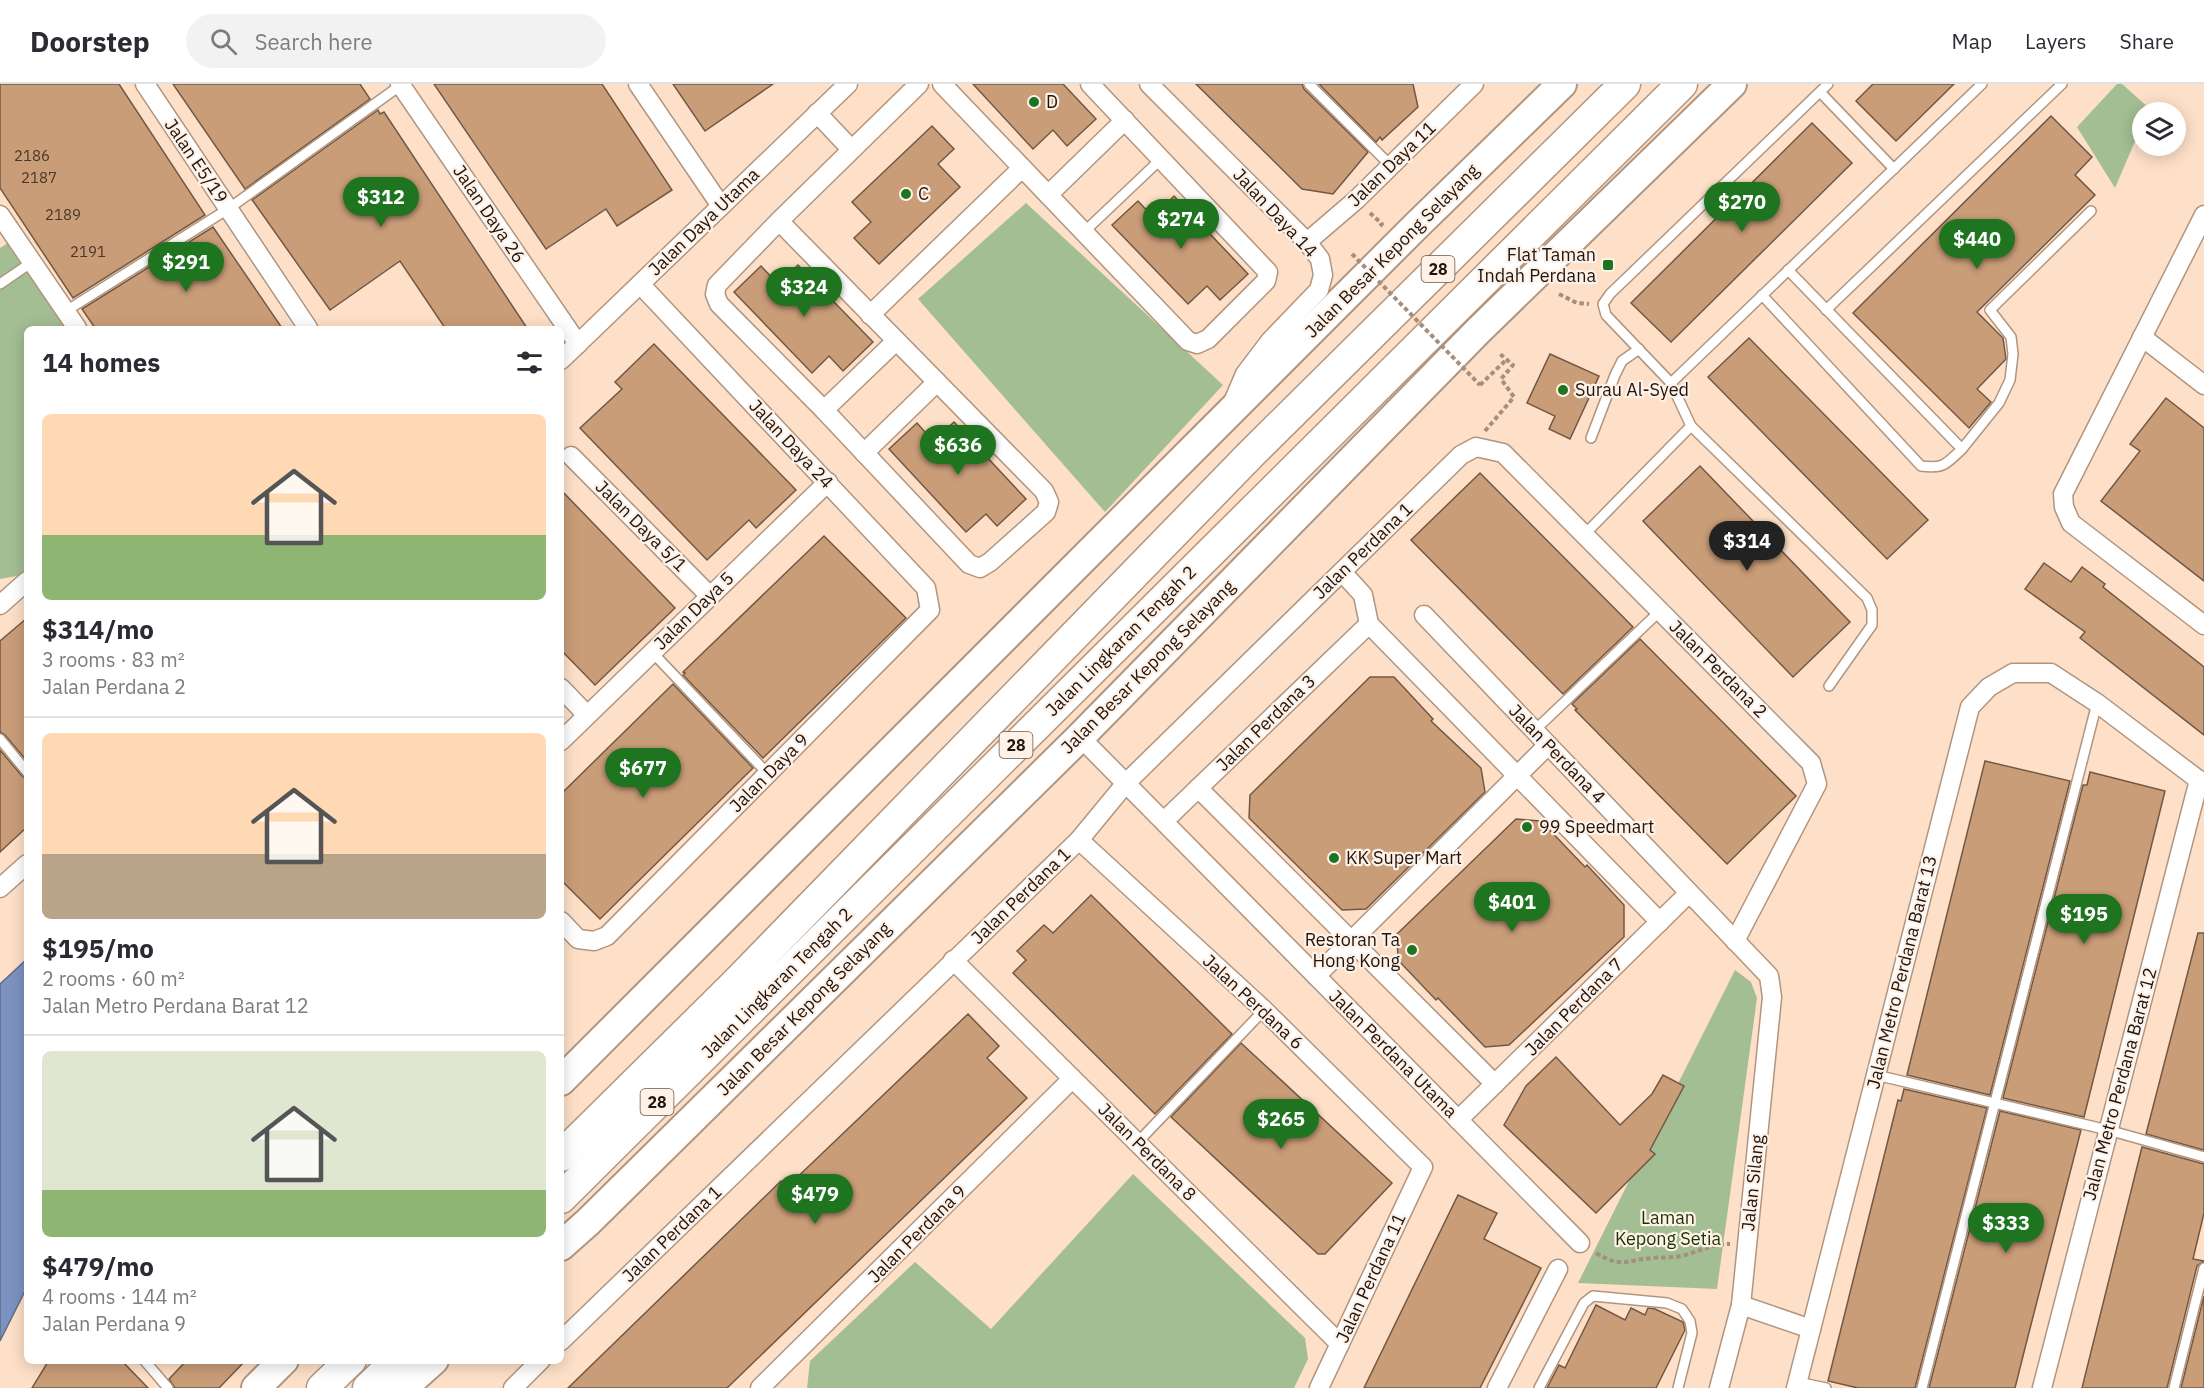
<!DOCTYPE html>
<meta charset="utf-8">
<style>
:root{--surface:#fff;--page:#f2f2f3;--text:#2b2b33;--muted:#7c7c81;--line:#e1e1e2;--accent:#1f741f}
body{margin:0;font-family:"IBM Plex Sans",sans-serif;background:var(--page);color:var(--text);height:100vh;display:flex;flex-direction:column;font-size:22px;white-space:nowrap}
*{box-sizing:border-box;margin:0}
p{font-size:20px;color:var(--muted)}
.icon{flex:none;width:33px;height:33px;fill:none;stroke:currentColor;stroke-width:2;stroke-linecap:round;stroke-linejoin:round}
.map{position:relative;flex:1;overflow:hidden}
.panel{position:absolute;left:24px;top:242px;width:540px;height:1038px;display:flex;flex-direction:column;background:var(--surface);border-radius:9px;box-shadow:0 3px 15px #0003}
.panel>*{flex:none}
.fabs{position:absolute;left:2132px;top:18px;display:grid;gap:12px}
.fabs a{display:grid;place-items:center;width:54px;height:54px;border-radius:50%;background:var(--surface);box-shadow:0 3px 15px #0003;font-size:30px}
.price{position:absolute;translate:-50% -51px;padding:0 14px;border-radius:21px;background:var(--accent);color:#fff;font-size:20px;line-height:39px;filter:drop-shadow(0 2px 3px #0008)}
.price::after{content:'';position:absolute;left:50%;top:36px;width:18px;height:14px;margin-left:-9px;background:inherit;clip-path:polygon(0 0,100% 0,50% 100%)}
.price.active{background:#222;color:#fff}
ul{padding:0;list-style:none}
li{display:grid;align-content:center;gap:12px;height:318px;padding:0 18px}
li+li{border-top:2px solid var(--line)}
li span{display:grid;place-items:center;height:186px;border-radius:9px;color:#555}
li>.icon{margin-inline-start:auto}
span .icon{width:108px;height:108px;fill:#fffc;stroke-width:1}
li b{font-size:26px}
h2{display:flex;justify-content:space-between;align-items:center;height:72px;padding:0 18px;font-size:26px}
header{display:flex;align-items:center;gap:36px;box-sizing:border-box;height:84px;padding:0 30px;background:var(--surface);border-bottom:2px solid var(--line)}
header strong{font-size:28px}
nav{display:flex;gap:33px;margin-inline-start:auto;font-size:21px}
.search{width:420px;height:54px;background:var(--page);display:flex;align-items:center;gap:15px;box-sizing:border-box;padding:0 21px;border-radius:33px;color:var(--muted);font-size:22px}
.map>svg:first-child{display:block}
.green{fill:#a3be93}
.water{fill:#7c92c0;stroke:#606c8a;stroke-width:1.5}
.building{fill:#ca9d79;stroke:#725844;stroke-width:1.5}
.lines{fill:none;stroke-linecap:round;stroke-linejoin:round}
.service-casing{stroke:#b1957f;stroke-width:12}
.minor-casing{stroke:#b1957f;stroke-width:21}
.primary-casing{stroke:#b1957f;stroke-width:32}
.trunk-casing{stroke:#b1957f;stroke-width:33}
.path{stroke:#a58e7d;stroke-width:4;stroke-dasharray:4.5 3;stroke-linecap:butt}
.service{stroke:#fff;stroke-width:9}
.minor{stroke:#fff;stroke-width:18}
.primary{stroke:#fff;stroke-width:28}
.trunk{stroke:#fff;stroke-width:30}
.path-bridge{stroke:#a58e7d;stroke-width:4;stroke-dasharray:4.5 3;stroke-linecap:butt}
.poi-dot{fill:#1f741f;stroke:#fef1e8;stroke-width:2}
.labels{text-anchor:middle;stroke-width:4.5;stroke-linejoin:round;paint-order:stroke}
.number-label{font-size:15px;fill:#4a3728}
.shield{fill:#fef1e8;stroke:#63574f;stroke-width:1.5}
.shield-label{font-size:16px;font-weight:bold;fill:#20150d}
.poi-label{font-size:18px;fill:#20150d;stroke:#fef1e8;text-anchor:start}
.street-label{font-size:18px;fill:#20150d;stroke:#fef1e8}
.park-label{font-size:18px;fill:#183300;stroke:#fef1e8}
</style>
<header>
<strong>Doorstep</strong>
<div class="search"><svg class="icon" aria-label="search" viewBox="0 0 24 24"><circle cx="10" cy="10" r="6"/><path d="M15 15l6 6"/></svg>Search here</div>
<nav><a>Map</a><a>Layers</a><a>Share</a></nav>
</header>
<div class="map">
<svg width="2204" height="1304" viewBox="0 0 2204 1304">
<rect width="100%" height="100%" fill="#fee0c8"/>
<g class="green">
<path d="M2117,0H2122L2149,24L2147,28H2142V41L2115,104L2077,43Z"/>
<path d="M1026,119L1223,301L1105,428L918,215Z"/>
<path d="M16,154L78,244H27V490L0,495V164Z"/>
<path d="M1735,886L1751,898L1757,914L1717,1205L1578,1199Z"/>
<path d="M1133,1090L1305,1254L1308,1275L1294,1304H807L810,1277L915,1178L991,1245Z"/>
</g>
<path class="water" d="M27,875V1203L0,1257V900Z"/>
<g class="building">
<path d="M0,0H119L205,131L73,214L0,104Z"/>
<path d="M173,0H360L370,15L245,105Z"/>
<path d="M434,0H602L672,106L617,142L606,125L546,165Z"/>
<path d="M673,0H773L705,47Z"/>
<path d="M973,0H1063L1096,35L1067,62L1053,46L1033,65Z"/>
<path d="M1196,0H1302L1304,5L1368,68L1333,110L1302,105Z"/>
<path d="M1319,0H1413L1418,23L1382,56L1380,53L1376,58Z"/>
<path d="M1873,0H1954L1896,57L1856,17Z"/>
<path d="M378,26L380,30L384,28L527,244H445L400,177L330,226L253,117L252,116Z"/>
<path d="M2051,32L2092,73L2075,91L2095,111L1977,228L2003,254L2006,275L1977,305L1991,318L1969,344L1853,229Z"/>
<path d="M1812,39L1852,79L1671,258L1631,219Z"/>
<path d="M932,42L954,65L938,80L960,103L879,180L854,154L871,138L852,118Z"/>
<path d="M1174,112L1248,190L1220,216L1207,202L1188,220L1112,141L1138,117L1153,133Z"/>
<path d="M213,143L282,244H95L82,225Z"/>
<path d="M798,181L873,258L843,287L829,272L812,289L734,208L761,182L778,200Z"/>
<path d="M1749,254L1928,436L1887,475L1708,293Z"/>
<path d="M654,260L796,406L756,444L749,436L707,476L580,344L622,305L615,298Z"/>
<path d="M1550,270L1599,292L1570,355L1549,345L1555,332L1527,319Z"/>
<path d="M2166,314L2204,344V497L2101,417L2140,367L2130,360Z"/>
<path d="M954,338L1026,415L997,442L986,430L966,448L889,365L917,339L933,357Z"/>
<path d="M1700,382L1850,538L1793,593L1643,437Z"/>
<path d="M1480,389L1633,543L1563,610L1411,456Z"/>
<path d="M561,406L675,524L595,601L561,566Z"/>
<path d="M824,452L906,534L763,674L683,591L685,589L683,588Z"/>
<path d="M2044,479L2071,498L2082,483L2105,500L2103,503L2204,583V651L2080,554L2085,548L2025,505Z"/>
<path d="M27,534V677L5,651L0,648V557Z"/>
<path d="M1640,555L1796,712L1727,780L1575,626L1577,625L1572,620Z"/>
<path d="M1370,593H1394L1433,635L1431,637L1481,684L1485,708L1366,825L1342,826L1249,734L1250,711Z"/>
<path d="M673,600L753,684L600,835L561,796V710Z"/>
<path d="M0,666L22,692L27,695V743L0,768Z"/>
<path d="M1985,677L2070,697L1990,1011L1907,991Z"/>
<path d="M2090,688L2165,707L2084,1033L2003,1014L2083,701H2087Z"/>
<path d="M1516,735L1541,737L1585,783L1587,781L1624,821V853L1509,961L1485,963L1438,914L1436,916L1398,876L1397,850Z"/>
<path d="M1091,811L1232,950L1155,1030L1013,889L1026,876L1017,867L1044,841L1053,849Z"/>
<path d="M2198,849H2204V1066L2146,1050Z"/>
<path d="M968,930L999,962L987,974L1027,1014L727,1304H568L781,1097L787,1103Z"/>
<path d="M1241,959L1392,1099L1325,1170H1318L1171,1033Z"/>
<path d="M1556,973L1620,1041L1652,1010L1663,991L1684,1002L1650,1066L1655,1070L1596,1129L1504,1041L1526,1002Z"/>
<path d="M1904,1005L1987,1024L1915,1304H1858L1828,1297L1898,1016L1901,1017Z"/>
<path d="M2000,1027L2081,1046L2025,1264L2015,1304H1929Z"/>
<path d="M2142,1063L2204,1080V1129L2193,1175L2204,1177L2197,1182L2167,1304H2082Z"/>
<path d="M1458,1111L1497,1129L1484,1155L1541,1184L1480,1304H1364Z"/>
<path d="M2204,1212V1304H2181Z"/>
<path d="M1596,1221L1625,1236L1631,1224L1645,1231L1648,1224L1655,1225L1683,1238L1685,1246L1656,1304H1547L1559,1281L1565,1284Z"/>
<path d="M49,1276H121L148,1304H32Z"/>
<path d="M187,1276H246L219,1304H175L169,1295Z"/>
</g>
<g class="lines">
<g class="service-casing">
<g id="service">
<path d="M1309,0L1391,82"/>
<path d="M1828,0L1610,210L1603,220L1606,231L1671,299L1691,342L1867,514L1872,526V541L1829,602"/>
<path d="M1820,8L1894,85"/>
<path d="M1084,148L1161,75"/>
<path d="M0,200L32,178"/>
<path d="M1762,211L1921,382C1944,385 1946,380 1962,365L1788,186"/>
<path d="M1826,226L2062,0"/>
<path d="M66,227L228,125L401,1"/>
<path d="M1671,299L1982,0"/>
<path d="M1591,354L1615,291L1622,277L1639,265"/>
<path d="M1962,365L1999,319L2010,296L2013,270L2011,253L1990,226L2091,127"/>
<path d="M1584,451L1691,342"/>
<path d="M652,568L768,690"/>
<path d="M1534,647L1660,527"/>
<path d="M0,655L27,688"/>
<path d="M1876,991L2108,1046L2204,1073"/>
<path d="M1137,1059L1264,926"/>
<path d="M144,1276L168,1304"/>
<path d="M1798,1298L1826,1304"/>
<path d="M1539,1304L1584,1219L1593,1212L1667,1219L1682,1225L1690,1237L1692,1249L1678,1304"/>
<path d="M1922,1304L2097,619"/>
<path d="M2174,1304L2204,1184"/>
</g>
</g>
<g class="minor-casing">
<g id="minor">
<path d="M145,0L308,244"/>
<path d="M400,0L578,260"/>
<path d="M638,0L721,122"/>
<path d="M942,0L1188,257L1197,260L1208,255L1266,197L1268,188L1090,0"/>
<path d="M1149,0L1307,158L1320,175L1323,191L1319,206L1270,257L1245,290L1233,318"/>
<path d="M817,29L851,65"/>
<path d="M1048,111L1125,36"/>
<path d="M0,131L77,244"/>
<path d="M2204,131L2063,410L2064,423L2071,439L2204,541"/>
<path d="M779,137L1044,407L1049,418L1046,428L990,478L980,484L969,480L824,326L719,220L715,210L717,201L779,137L919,0"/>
<path d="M1307,158L1356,116L1474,0"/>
<path d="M870,231L1022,84"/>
<path d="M2142,253L2204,301"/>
<path d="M561,276L848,0"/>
<path d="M824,326L896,257"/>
<path d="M864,369L937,298"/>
<path d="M571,372L710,512"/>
<path d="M1342,488L1363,511L1369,540L1660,838"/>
<path d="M0,521L27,497"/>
<path d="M1424,531L1769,892L1772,913L1741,1221L1719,1304"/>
<path d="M561,604L587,631"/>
<path d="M1080,653L1580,1159"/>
<path d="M561,657L828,398"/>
<path d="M1198,704L1495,1000"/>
<path d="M1164,737L1369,540"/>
<path d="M1079,756L1264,926L1423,1083L1319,1304"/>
<path d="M0,804L27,780"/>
<path d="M561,837L578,855L594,857L607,852L930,526L926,504L640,200"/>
<path d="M953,876L1340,1260"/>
<path d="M1316,892L1548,661"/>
<path d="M1458,1036L1689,809"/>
<path d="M1741,1221L1811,1245"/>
<path d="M561,1257L1079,756L1126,699L1461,371L1476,363L1503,369L1811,679L1817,700L1735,857"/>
<path d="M513,1304L541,1276"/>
<path d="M760,1304L1072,995"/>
<path d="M1497,1304L1558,1185"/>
<path d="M1796,1304L1970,623L1989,603L2013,589H2051L2097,619L2204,700"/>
<path d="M2042,1304L2199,696"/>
</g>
</g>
<g class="primary-casing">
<g id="primary">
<path d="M561,997L1416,142L1562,0"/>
<path d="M561,1162L588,1138L1080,653L1478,247L1732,0"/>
<path d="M256,1304L284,1276"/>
<path d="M403,1304L434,1276"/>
</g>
</g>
<g class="trunk-casing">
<g id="trunk">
<path d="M561,1072L735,900L1252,369L1625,0"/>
<path d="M561,1114L1682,0"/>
<path d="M322,1304L351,1276"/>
<path d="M368,1304L397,1276"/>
</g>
</g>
<g class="path">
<path d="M1370,129L1382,140L1380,142"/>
<path d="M1559,210L1577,219L1589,220"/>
<path d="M1480,301L1506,276"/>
<path d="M1485,347L1514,313L1501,295L1513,281L1499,269"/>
<path d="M1596,1169C1623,1185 1625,1176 1653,1174C1662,1173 1672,1174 1681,1172C1698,1168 1712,1160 1730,1160"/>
</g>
<use href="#service" class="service"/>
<use href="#minor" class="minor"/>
<use href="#primary" class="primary"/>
<use href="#trunk" class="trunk"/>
<path class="path-bridge" d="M1352,170L1480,301"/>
</g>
<g class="poi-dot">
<circle cx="1034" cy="18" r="6"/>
<circle cx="906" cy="110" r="6"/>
<rect x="1602" y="175" width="12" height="12" rx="3"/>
<circle cx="1563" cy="306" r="6"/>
<circle cx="1527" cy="743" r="6"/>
<circle cx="1334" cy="774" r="6"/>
<circle cx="1412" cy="866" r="6"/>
</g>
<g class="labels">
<g class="number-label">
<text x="32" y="77">2186</text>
<text x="39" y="99">2187</text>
<text x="63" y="136">2189</text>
<text x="88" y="173">2191</text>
</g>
<g class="shield">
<rect x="1421.5" y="172" width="33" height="26" rx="4.5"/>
<rect x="999.5" y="648" width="33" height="26" rx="4.5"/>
<rect x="640.5" y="1005" width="33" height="26" rx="4.5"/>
</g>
<g class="shield-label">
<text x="1438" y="191">28</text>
<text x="1016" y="667">28</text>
<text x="657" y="1024">28</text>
</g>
<g class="poi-label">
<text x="1046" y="24">D</text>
<text x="918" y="116">C</text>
<text x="1596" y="177" text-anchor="end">Flat Taman<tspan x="1596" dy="21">Indah Perdana</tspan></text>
<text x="1575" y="312">Surau Al-Syed</text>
<text x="1539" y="749">99 Speedmart</text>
<text x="1346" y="780">KK Super Mart</text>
<text x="1400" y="862" text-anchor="end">Restoran Ta<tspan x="1400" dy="21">Hong Kong</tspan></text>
</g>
<g class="street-label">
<text transform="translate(196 77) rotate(56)" y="6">Jalan E5/19</text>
<text transform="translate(1392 80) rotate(-44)" y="6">Jalan Daya 11</text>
<text transform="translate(1275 129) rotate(47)" y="6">Jalan Daya 14</text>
<text transform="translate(489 130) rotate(56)" y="6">Jalan Daya 26</text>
<text transform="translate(704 138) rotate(-44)" y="6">Jalan Daya Utama</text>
<text transform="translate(1392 167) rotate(-45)" y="6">Jalan Besar Kepong Selayang</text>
<text transform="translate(791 360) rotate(47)" y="6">Jalan Daya 24</text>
<text transform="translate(641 442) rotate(45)" y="6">Jalan Daya 5/1</text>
<text transform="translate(1363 467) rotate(-44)" y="6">Jalan Perdana 1</text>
<text transform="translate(694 527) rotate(-44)" y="6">Jalan Daya 5</text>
<text transform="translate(1121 557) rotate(-45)" y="6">Jalan Lingkaran Tengah 2</text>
<text transform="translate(1148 583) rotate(-45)" y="6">Jalan Besar Kepong Selayang</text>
<text transform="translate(1718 585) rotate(45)" y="6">Jalan Perdana 2</text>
<text transform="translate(1266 639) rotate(-44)" y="6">Jalan Perdana 3</text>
<text transform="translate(1557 670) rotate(46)" y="6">Jalan Perdana 4</text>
<text transform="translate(769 689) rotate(-45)" y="6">Jalan Daya 9</text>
<text transform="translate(1021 812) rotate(-44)" y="6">Jalan Perdana 1</text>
<text transform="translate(1902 888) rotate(-76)" y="6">Jalan Metro Perdana Barat 13</text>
<text transform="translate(777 899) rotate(-45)" y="6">Jalan Lingkaran Tengah 2</text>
<text transform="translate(1253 918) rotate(43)" y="6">Jalan Perdana 6</text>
<text transform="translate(1574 923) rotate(-45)" y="6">Jalan Perdana 7</text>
<text transform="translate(804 925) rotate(-45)" y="6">Jalan Besar Kepong Selayang</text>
<text transform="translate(1393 970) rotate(45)" y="6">Jalan Perdana Utama</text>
<text transform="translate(2120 1000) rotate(-75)" y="6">Jalan Metro Perdana Barat 12</text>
<text transform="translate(1147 1068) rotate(45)" y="6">Jalan Perdana 8</text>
<text transform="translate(1753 1099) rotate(-84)" y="6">Jalan Silang</text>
<text transform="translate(672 1150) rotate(-44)" y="6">Jalan Perdana 1</text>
<text transform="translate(917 1150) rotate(-45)" y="6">Jalan Perdana 9</text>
<text transform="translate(1371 1194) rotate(-65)" y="6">Jalan Perdana 11</text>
</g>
<g class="park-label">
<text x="1668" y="1140">Laman<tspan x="1668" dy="21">Kepong Setia</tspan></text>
</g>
</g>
</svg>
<div class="fabs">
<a><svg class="icon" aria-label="layers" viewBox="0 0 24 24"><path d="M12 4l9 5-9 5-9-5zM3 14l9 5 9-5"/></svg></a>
</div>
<b class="price" style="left:381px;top:144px">$312</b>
<b class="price" style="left:1742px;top:149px">$270</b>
<b class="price" style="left:1181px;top:166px">$274</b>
<b class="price" style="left:1977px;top:186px">$440</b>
<b class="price" style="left:186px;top:209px">$291</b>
<b class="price" style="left:804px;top:234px">$324</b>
<b class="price" style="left:958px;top:392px">$636</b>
<b class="price active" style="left:1747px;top:488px">$314</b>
<b class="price" style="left:643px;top:715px">$677</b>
<b class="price" style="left:1512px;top:849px">$401</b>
<b class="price" style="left:2084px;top:861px">$195</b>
<b class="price" style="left:1281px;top:1066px">$265</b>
<b class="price" style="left:815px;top:1141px">$479</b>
<b class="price" style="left:2006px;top:1170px">$333</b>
<section class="panel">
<h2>14 homes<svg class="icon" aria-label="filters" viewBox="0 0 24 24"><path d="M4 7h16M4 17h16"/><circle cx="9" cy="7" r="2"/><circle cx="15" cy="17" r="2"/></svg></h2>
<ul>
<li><span style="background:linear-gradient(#ffd9b3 65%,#8fb573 0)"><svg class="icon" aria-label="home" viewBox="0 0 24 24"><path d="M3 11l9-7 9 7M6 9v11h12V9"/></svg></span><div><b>$314/mo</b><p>3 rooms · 83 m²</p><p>Jalan Perdana 2</p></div></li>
<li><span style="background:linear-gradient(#ffd9b3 65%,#b9a48a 0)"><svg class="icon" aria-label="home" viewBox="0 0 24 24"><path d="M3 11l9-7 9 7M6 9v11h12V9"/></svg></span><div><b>$195/mo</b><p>2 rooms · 60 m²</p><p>Jalan Metro Perdana Barat 12</p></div></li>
<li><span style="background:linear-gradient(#dfe7d0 75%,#8fb573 0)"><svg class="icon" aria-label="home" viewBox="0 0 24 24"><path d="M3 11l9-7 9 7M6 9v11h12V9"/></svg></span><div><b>$479/mo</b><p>4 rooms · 144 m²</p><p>Jalan Perdana 9</p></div></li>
</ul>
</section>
</div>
